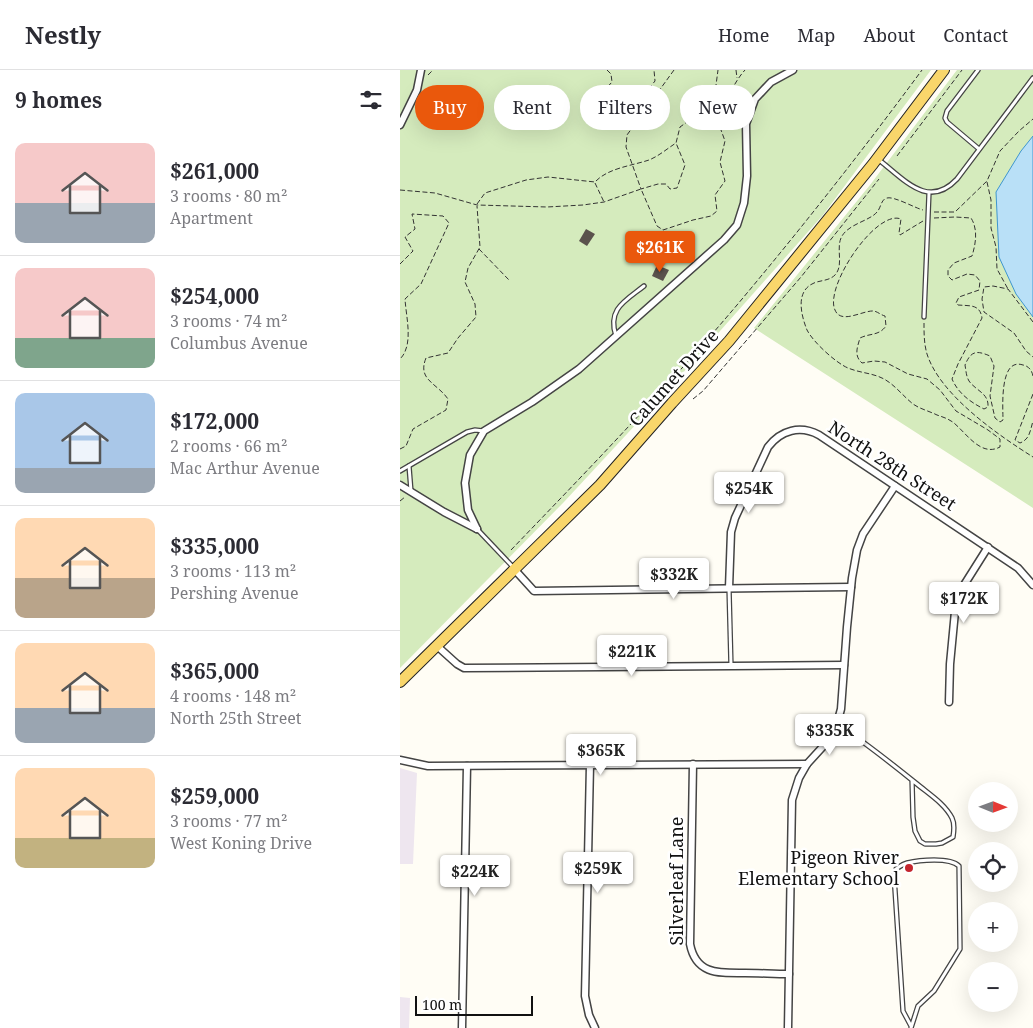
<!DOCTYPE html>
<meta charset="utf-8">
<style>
:root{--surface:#fff;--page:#f2f2f3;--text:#2b2b33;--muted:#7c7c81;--line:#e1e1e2;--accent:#ea580c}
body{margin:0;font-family:"Noto Serif",serif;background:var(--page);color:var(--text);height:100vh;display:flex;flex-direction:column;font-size:19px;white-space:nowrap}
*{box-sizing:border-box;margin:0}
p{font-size:16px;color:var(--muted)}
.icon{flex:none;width:28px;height:28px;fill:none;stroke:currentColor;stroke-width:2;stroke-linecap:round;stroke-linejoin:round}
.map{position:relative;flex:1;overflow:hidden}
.details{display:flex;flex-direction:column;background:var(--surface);width:400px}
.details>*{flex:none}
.top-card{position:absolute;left:15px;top:15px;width:475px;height:45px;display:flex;gap:10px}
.needle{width:32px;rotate:91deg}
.tools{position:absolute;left:568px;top:712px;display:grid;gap:10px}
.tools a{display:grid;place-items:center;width:50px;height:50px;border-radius:50%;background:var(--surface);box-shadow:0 5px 20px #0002;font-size:25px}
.scale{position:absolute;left:15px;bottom:12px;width:118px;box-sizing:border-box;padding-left:5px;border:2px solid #111;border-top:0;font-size:14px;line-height:18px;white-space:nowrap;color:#111;-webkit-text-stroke:4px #fff;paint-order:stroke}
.price{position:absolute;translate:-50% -42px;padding:0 11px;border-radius:5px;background:#fff;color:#222;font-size:16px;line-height:32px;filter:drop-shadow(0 1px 2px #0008)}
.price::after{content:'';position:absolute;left:50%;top:30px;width:15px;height:11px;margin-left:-8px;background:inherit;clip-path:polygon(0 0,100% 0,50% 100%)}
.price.active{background:var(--accent);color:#fff}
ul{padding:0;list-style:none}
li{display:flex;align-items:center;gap:15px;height:125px;padding:0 15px}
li+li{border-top:1px solid var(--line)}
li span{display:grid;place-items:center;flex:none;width:140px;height:100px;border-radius:10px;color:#555}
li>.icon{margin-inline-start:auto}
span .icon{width:60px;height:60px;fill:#fffc;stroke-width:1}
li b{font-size:21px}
h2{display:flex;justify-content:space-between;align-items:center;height:60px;padding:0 15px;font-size:21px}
.chip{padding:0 18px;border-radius:22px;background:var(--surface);box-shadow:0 5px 20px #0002;font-size:18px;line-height:45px}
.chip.active{background:var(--accent);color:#fff}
header{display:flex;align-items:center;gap:30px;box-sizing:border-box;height:70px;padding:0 25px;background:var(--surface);border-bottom:1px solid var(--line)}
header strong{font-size:24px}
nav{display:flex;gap:28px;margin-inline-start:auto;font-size:18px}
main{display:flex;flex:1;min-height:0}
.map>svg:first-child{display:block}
.industrial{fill:#eee6ef}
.green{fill:#d5ebbd}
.water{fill:#b9e0f7;stroke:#3f96cf}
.building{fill:#5a524d}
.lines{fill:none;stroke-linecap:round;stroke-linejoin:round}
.lane-casing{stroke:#444;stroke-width:5.5}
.street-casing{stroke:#444;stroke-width:9}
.primary-casing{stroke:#222;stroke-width:12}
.path{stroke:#333;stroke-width:1;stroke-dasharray:5 2.5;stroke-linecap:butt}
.lane{stroke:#fff;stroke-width:3}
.street{stroke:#fff;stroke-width:6}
.primary{stroke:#f9d66b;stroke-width:10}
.poi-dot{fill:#c4262e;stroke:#fff;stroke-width:2}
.labels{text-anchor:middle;stroke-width:5;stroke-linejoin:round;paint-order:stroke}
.street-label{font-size:18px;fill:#111;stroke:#fff}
.poi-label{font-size:18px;fill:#111;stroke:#fff;text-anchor:end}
</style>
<header>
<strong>Nestly</strong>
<nav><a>Home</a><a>Map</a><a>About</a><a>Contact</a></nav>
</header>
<main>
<section class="details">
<h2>9 homes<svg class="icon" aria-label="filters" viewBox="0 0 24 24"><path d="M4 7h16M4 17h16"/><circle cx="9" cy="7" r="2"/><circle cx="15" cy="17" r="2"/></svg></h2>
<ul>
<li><span style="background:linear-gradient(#f6c9c9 60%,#9aa5b1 0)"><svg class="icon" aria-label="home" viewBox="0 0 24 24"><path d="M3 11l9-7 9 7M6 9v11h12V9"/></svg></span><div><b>$261,000</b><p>3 rooms · 80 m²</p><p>Apartment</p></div></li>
<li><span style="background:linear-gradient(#f6c9c9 70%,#7fa58c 0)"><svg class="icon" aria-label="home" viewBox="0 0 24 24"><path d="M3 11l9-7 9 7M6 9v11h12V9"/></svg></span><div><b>$254,000</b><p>3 rooms · 74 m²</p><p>Columbus Avenue</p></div></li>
<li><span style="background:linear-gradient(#a9c7e8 75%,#9aa5b1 0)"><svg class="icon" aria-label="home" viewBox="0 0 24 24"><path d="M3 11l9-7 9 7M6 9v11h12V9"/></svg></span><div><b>$172,000</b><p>2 rooms · 66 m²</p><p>Mac Arthur Avenue</p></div></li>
<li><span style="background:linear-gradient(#ffd9b3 60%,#b9a48a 0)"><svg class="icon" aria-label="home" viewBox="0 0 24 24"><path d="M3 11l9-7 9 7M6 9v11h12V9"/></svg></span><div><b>$335,000</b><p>3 rooms · 113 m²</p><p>Pershing Avenue</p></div></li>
<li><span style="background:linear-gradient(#ffd9b3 65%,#9aa5b1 0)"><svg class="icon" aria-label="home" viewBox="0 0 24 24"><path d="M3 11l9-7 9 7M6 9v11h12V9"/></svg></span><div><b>$365,000</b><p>4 rooms · 148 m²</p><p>North 25th Street</p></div></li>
<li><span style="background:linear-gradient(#ffd9b3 70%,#c2b280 0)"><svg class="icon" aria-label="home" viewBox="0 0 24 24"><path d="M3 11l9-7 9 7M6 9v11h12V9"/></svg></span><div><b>$259,000</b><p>3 rooms · 77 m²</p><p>West Koning Drive</p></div></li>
</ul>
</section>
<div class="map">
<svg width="633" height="958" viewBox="0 0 633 958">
<rect width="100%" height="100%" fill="#fffdf5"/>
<g class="industrial">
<path d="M0,698L17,703L13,794H0Z"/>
<path d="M0,927L10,928L9,958H0Z"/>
</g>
<g class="green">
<path d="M0,0H531L423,145L265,323L163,433L0,598Z"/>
<path d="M557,0H633V438L354,258L470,115Z"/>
</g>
<path class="water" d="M633,66V247L616,224L599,187L596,122L621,81Z"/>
<g class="building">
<circle cx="153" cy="29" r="6"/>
<path d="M186,159L195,164L187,176L179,171Z"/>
<path d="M257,195L269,200L263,211L252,206Z"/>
</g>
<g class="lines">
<g class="lane-casing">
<g id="lane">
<path d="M578,0L547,41L545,48L547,52L579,79"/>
<path d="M479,90C504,109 528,140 557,109L633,8"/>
<path d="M524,247L529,123"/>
<path d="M216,266C207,239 225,231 244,216"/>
<path d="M9,396L11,421"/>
<path d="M0,401L67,362L75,360L84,361"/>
<path d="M77,459L113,497"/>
<path d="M329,519L331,595"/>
<path d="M437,654C465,672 491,693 517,714C529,724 545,734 552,748C555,754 554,761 553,767L542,773L536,774H525L520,771L515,761L513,747L512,710"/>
<path d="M511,958L518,936L534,921L560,879L559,796C550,787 519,790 507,793C503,794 499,797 496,799L494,805L503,941L511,956"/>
</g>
</g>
<g class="street-casing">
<g id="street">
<path d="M0,55L17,20L21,0"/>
<path d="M0,415L44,442L77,459"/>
<path d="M77,459L68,440L65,413L70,385L84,361L132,332L179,299L324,170L337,155L344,133L347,106L346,54L355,29L371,12L393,0"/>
<path d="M115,500L134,521L451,517"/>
<path d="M329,518L331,462L335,448L368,377C381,360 400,355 419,365L618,498L633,515"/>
<path d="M37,576L57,594L64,598L444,595"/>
<path d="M549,632L550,594L556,531L559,523L588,477"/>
<path d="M0,690L28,696L407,694"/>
<path d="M293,694L290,874C296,905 319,903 345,903C360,903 374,904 389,904"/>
<path d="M190,695L185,926L189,945L195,958"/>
<path d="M62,958L67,696"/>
<path d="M388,958L392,730L399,708L407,694L428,671L438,650L441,639L447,557L452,508L457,480L463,464L495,416"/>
</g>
</g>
<g class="primary-casing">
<path id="primary" d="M0,612L200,415L272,333L329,271L473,94L544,0"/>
</g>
<g class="path">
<path d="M207,0L211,4L212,12L202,23L212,49C228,49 246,22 255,11L254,0"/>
<path d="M274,0L227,65L226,77L241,119L258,114H266L270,119L277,118L285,95L276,73"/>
<path d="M336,0L337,8"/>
<path d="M28,5L33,0"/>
<path d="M497,86L562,0"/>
<path d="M587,112L591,130V158L596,177L597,199L608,219"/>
<path d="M195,113L204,132"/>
<path d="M0,120L35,123L77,135L147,137L183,135L204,132L241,119L257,156L263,160L293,150L311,146L317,141L315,125L325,111L320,92L325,71L317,49C326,33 333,13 345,0"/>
<path d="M77,134L85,123L126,110L148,107L195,112C208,98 231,96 249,90C259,86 268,78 276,73L280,57L287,52L303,49L313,38L318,0"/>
<path d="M534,142H555L587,111L600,81L619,61L633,49"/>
<path d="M534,148L555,147L571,148C578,159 576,173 572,186L554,193L548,200V206L552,210L567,204L575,205L580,211L579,220L559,227L556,233L558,235C570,236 580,234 582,248L558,294L552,309C558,323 570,332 584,339L588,337C589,323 576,321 569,311C566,306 566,300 565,295C571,281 576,280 590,286L594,296L590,326L595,348L600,352L603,350C603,338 599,287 623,295C629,296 632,301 633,306"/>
<path d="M523,151L500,165L499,163L501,149C476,139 424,217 435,240C441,255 463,240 474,241C478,242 481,245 485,246L486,256C479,266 470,263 460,268C457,278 454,286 462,293L474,291L485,292L508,304L527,309L540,320L556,341L588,360L600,369V377C581,387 567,364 554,353C549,349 543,347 537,345C529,341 520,339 513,334C503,326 495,315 484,309C473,303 460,303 448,298C436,293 413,272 407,260C401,245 395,221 414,213C421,210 429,211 435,205C444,195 436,180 441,168C447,154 470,151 477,142C481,138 481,129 487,128C494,126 515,138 523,140"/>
<path d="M79,179L109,210"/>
<path d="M0,194L13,181L5,167L15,159L12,144L43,146L49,153L21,214L5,229C6,247 14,275 0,289"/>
<path d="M633,252L608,219L593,216L584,217L582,229L584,242L614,263L626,281L633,287"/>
<path d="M524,253C524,263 524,274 527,284C540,325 598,365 633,387"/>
<path d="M633,324L615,370L620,373C630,369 630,361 633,351"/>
<path d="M293,329L303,321L401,207L479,109"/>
<path d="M0,379L6,376L13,359L46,340L48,329C37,313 17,310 26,288L48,283L58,268L76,247L75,234L65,212L68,198L80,177L77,136"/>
<path d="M0,431L5,427"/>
<path d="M111,480C188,400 265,320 337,235C401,159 463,80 522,0"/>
</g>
<use href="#lane" class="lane"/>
<use href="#street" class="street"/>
<use href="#primary" class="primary"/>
</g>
<circle class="poi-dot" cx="509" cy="798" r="5"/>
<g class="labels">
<g class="street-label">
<text transform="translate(274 308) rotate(-48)" y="6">Calumet Drive</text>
<text transform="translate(492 396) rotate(33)" y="6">North 28th Street</text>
<text transform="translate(277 811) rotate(-90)" y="6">Silverleaf Lane</text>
</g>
<g class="poi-label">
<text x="499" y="794">Pigeon River<tspan x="499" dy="21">Elementary School</tspan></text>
</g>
</g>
</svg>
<div class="tools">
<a><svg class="needle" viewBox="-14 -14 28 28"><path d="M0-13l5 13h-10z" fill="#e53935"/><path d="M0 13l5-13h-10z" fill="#7c7c81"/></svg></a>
<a><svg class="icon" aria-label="locate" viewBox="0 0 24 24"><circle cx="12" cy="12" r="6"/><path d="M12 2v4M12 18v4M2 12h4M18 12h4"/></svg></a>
<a>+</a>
<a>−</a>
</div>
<div class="scale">100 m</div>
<b class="price active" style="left:260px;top:203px">$261K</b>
<b class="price" style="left:349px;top:444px">$254K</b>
<b class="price" style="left:274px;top:530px">$332K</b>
<b class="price" style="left:564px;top:554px">$172K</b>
<b class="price" style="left:232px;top:607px">$221K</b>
<b class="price" style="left:430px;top:686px">$335K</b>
<b class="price" style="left:201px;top:706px">$365K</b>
<b class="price" style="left:198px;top:824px">$259K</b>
<b class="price" style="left:75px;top:827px">$224K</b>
<div class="top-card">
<a class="chip active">Buy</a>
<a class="chip">Rent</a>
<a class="chip">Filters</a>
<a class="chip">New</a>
</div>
</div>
</main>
